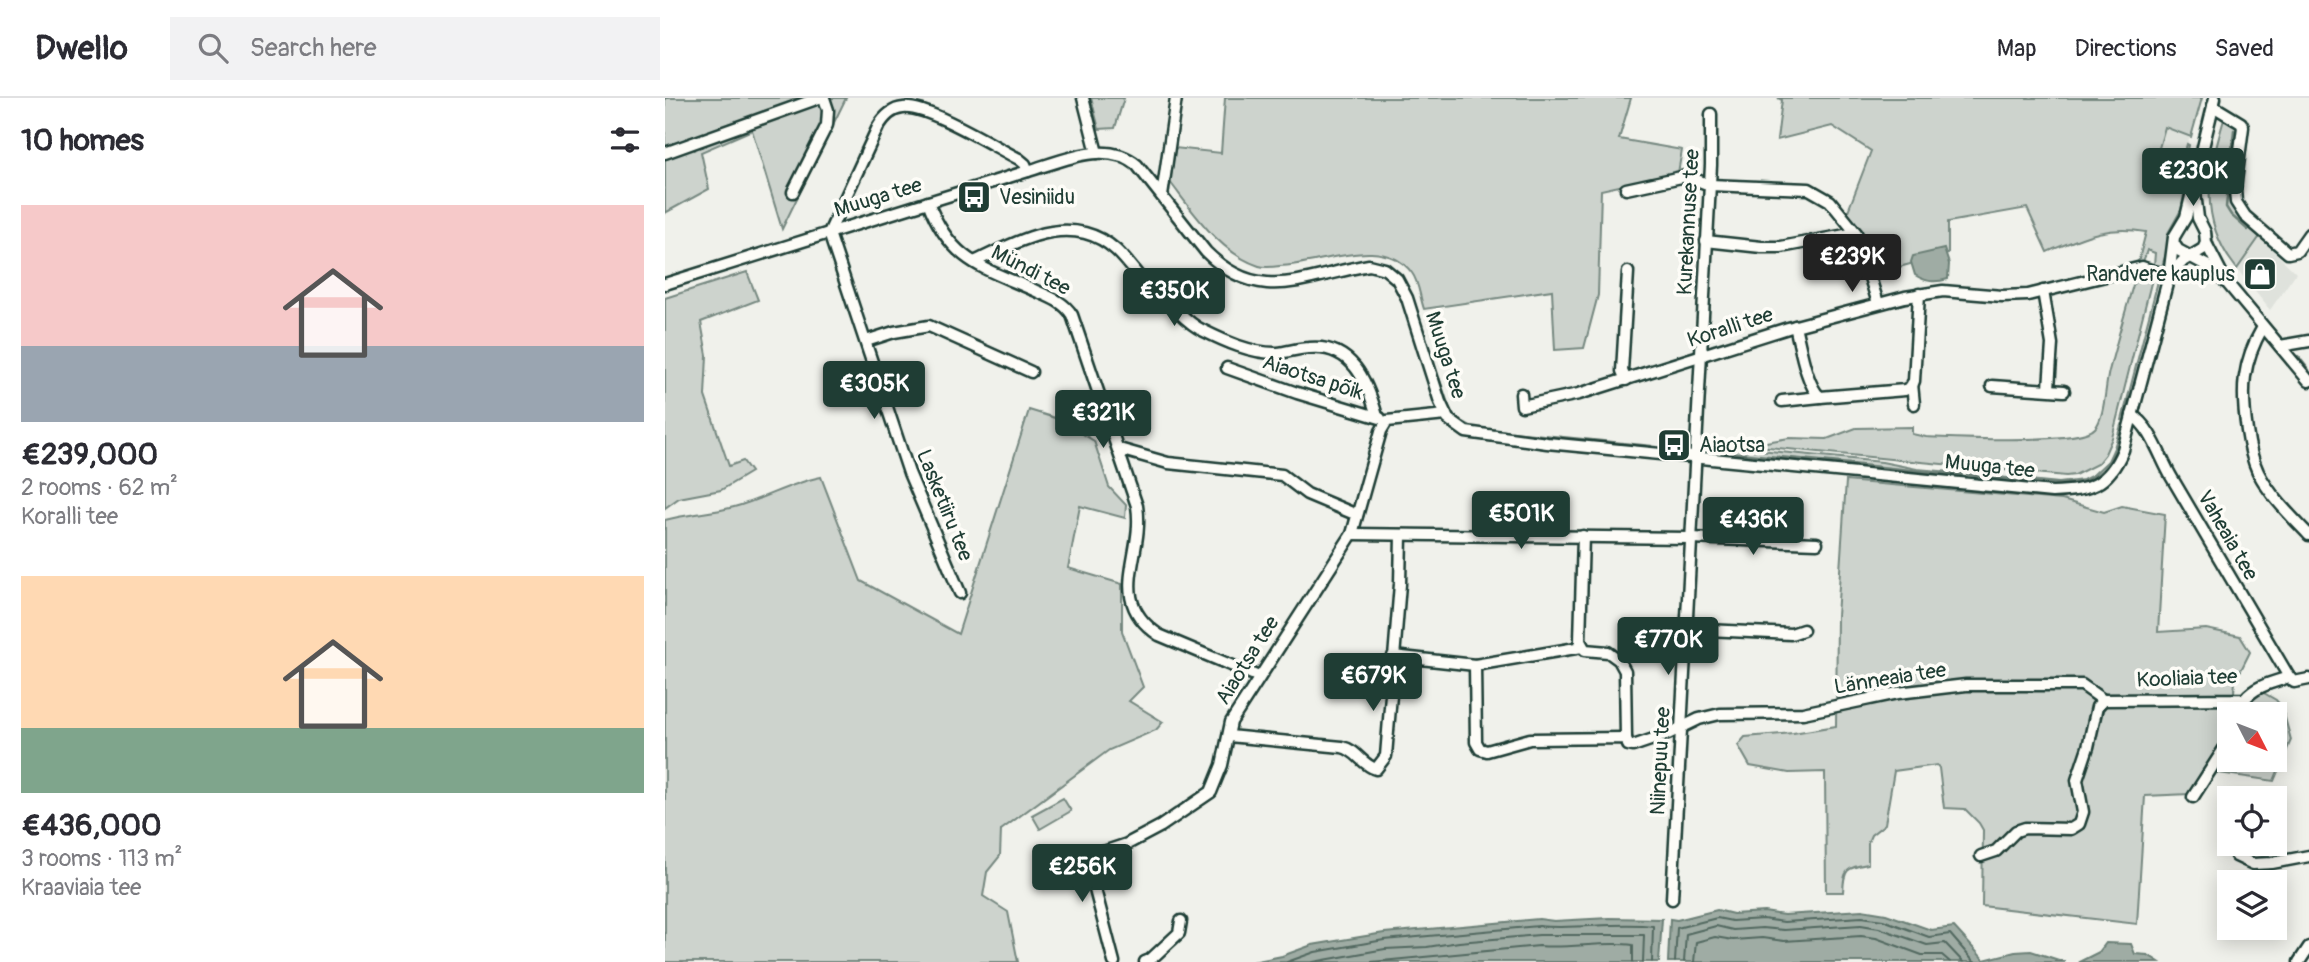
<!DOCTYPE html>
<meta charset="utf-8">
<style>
:root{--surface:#fff;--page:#f2f2f3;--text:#2b2b33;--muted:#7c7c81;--line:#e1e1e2;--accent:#1f3d34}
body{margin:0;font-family:Pangolin,sans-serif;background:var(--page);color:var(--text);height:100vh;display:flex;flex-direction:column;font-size:26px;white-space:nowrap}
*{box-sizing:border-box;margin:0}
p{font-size:23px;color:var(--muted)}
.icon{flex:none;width:38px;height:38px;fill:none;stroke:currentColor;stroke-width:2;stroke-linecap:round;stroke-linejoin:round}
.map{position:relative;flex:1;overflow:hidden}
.panel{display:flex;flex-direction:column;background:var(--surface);width:665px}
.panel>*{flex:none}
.needle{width:46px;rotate:132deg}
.buttons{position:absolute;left:1552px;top:604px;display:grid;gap:14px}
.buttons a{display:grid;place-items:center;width:70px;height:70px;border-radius:0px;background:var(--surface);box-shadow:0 4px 18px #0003;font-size:35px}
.price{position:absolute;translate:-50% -60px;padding:0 16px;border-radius:7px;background:var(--accent);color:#fff;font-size:23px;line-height:46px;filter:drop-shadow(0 2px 4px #0008)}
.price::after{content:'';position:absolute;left:50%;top:42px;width:21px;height:16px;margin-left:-10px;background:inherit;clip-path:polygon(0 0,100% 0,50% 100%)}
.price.current{background:#222;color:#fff}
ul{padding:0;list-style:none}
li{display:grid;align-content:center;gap:14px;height:371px;padding:0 21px}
li span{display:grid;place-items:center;height:217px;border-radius:0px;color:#555}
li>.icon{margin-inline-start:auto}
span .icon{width:126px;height:126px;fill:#fffc;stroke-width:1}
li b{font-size:30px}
h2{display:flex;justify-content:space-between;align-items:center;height:84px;padding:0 21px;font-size:30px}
header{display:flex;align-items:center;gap:42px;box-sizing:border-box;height:98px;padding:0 35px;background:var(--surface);border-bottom:2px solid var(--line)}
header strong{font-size:33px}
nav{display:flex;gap:38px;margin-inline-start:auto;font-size:24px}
.search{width:490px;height:63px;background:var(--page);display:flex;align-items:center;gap:18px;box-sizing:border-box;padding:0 24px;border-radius:0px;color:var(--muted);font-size:26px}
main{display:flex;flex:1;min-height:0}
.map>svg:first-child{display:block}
.built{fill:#dfe2dc}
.green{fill:#cdd3cd;stroke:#768880;stroke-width:2;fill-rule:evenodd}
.water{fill:#9faca4;stroke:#6c8077;stroke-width:2}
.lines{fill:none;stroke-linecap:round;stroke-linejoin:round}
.shore{stroke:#526961;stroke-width:2}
.stream{stroke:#6c8077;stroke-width:2.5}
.minor-casing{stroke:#1f3d34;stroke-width:15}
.minor{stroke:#fdfcf7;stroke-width:10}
.labels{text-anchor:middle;stroke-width:7;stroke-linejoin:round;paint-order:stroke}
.street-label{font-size:21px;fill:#1f3d34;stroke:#fdfcf7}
.poi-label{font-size:21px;fill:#1f3d34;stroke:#fdfcf7;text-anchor:start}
</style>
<header>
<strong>Dwello</strong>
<div class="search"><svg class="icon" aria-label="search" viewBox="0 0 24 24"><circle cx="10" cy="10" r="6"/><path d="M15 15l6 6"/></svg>Search here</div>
<nav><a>Map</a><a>Directions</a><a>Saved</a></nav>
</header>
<main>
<section class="panel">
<h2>10 homes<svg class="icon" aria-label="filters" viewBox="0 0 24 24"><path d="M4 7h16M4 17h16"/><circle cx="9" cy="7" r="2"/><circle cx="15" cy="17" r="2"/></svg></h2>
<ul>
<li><span style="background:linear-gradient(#f6c9c9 65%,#9aa5b1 0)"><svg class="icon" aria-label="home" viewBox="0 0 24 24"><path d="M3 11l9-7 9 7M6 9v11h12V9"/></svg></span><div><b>€239,000</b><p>2 rooms · 62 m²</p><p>Koralli tee</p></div></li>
<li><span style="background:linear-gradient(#ffd9b3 70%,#7fa58c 0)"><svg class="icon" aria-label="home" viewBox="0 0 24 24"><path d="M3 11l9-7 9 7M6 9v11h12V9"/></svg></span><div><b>€436,000</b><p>3 rooms · 113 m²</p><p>Kraaviaia tee</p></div></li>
</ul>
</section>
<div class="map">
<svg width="1644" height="864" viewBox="0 0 1644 864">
<rect width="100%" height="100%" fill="#f0f1eb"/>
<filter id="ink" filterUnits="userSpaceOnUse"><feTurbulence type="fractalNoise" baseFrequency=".0143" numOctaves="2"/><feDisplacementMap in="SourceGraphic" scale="14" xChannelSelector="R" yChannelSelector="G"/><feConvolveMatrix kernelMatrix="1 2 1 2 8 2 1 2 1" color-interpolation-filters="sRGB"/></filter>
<g filter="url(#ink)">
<g class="built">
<path d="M1500,29L1525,38L1513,78L1488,71Z"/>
<path d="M1594,139L1631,175L1605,212L1572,171Z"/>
</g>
<g class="green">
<path d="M0,0H181L117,131L87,32L36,54L44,91L0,115Z"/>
<path d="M426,0H459L450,30L434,31Z"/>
<path d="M560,0H966L954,41L1017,52L1013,75L936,92L933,197L919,250L890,252L887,192L759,211C755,200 754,184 747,175C718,135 656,167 615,168C608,169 600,170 594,168C555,155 529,115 505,84L510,50L556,55Z"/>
<path d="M1113,0H1537L1526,39L1500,29L1488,71L1513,78L1522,46L1524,47L1517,83L1519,97L1516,112L1503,135L1502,153L1497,168L1489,167L1490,155L1482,152L1478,164L1473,165L1481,134C1440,127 1418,139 1382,154L1362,110L1283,124V156L1204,177L1183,113L1206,53L1167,28L1112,42L1117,2Z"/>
<path d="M1560,18L1571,25L1574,31L1567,88L1596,137L1572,171C1532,121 1543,75 1560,18Z"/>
<path d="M1480,172L1488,177L1447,340L1440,356L1432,366L1410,377L1401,378L1083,347L1124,340L1162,341L1191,330L1247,329V336L1261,339C1289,340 1416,347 1430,330C1440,319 1440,288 1444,273C1452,242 1461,211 1470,180L1474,174Z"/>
<path d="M82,174L93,202L36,224L42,257L40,298L64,368L78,363L86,374L56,392L14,400L0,410V200Z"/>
<path d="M1494,179L1496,183L1461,323L1457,322Z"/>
<path d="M364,312L393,321L429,343L444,389L461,407L460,420L415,408L403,470L457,486V533L478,589L464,603L498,624L491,632L444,652L336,732L335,758L322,774L318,798L343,814L353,864H0V422C23,416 47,415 69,409C99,401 125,385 156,379L196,483L293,536Z"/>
<path d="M1458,326L1460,328C1443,393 1416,392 1356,386C1339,385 1318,385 1302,380V376L1394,385L1418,382L1428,377L1443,363L1449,350L1456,327Z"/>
<path d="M1046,349H1063L1217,364L1252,371L1297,375V378L1293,380L1041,357V351Z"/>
<path d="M1181,383L1397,402L1439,414L1457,408L1500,416L1493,534L1541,531L1575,538L1585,554L1570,584L1569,594L1572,599L1597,594L1611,602L1617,609L1626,642L1609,683L1540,673L1525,696L1480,698L1472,826L1317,808L1318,732L1314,725L1300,711L1279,710L1274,670L1272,667L1229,673L1220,726L1206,737L1203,744V766C1181,770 1179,771 1178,794H1161L1160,674L1124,675L1085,668L1073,647L1080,639L1128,635L1171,628L1172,518ZM1564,616H1610V662H1564Z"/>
<path d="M398,700L406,713L375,731L367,717Z"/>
</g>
<g class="water">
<path d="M1279,151L1284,166L1283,181C1270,185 1261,184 1250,177L1246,164L1248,158Z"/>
<path d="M1052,812L1068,816L1099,814L1119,817L1197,812L1221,816L1266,832L1289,829L1319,862L1350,854L1366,853L1400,864H1003L1005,821L1012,822Z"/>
<path d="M944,820L997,821L994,864H587L617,858L647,847L719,835L874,821L889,823Z"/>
<path d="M1441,845L1466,846L1470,856L1483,857L1494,864H1414L1434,854Z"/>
</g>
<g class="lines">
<g class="shore">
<path d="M622,864L650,854L719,842L874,828C912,832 951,823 988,828L987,864"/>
<path d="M648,864L720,851L762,849L794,844L874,837H979L978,864"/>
<path d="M706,864L874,848C905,851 937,843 968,847V864"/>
<path d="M1010,864L1012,830L1052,820L1067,823L1098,821L1119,824L1197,819L1218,822L1264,839L1285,836L1309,864"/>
<path d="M1019,864L1021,836L1051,828L1068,832L1097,830L1119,832L1196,827L1214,830L1262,847L1280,845L1298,864"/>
<path d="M1029,864L1031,844L1050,839L1068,842L1097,840L1119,843L1196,838L1211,840L1257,857H1277L1285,864"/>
</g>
<g class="stream">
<path d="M1569,32L1561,109L1566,117L1583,132"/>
<path d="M1536,103L1541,60"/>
<path d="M1539,121L1546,134L1550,153"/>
<path d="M1633,258L1644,272"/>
<path d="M774,280L786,315"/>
<path d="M1473,315L1486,267"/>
<path d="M791,320L809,330L840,333"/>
<path d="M1460,321L1464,300"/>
<path d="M847,334L986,348"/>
<path d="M1043,352L1296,377"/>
<path d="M1304,377C1326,380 1347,382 1369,384C1424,389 1442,384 1458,328"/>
</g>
<g class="minor-casing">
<g id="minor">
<path d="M418,0L432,55"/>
<path d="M1548,8L1576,25L1578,29L1570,91L1571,104L1580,118L1623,155L1632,153L1644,136"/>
<path d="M0,55L154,0"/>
<path d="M961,91L1021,78L1045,87L1144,91L1165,103L1191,135L1213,205"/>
<path d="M128,94L162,27L163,12L159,0"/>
<path d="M1530,95L1533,120L1540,134L1541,145L1557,176"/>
<path d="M497,98L511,0"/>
<path d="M263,104C286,164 317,169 371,193C385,199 399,204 407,217L472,408C480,458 440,501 494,537L594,579"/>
<path d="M164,135L244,375L295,495"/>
<path d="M164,135L213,29C219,19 226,11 238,10C263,7 330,49 354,61L360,66L363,73"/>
<path d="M1041,143L1096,149H1116L1191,135"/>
<path d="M1509,146L1513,152L1541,167L1563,186L1644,283"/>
<path d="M309,164C342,149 382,125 420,135C451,143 464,167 483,190C487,195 494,198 500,202C512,211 523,226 537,232C559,243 587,256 613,255C623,254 634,250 644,250C687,246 702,283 712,318"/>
<path d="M1504,178L1518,163L1538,151L1541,145"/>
<path d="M0,186L363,73C397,63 441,41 472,67L541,154C595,208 640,178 704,167L720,171L732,181L742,200L775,304L783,321L801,334L882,345L1387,394C1424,393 1443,388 1458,352L1504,178L1509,139L1521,119L1550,0"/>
<path d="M1378,193L1387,246L1384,290"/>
<path d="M1130,228C1135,247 1141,287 1155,299L1240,292L1247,288L1249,283L1254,196"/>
<path d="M1598,229C1577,265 1576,292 1582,333C1584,347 1587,361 1593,374C1605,398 1626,418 1644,437"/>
<path d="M201,243L229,234L264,228L366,274"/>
<path d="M1615,248L1644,243"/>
<path d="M562,270L632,295L715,320"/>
<path d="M961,282L957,273L963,174"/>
<path d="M1247,286L1249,306"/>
<path d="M1327,288L1399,293"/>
<path d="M856,296L857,308L914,296L1123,230L1240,199L1278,193L1337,198L1363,197L1477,169L1504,178"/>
<path d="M1117,303L1155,299"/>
<path d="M1467,317C1487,330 1495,360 1507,380C1546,446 1585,513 1624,579"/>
<path d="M454,351L503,365L617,377L642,396L692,417"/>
<path d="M687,436L1025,440L1152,445"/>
<path d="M918,438L915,543L920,552L943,554L954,562L960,573L961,640"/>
<path d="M1020,531L1126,536L1138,532"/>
<path d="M728,558L810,567L917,549"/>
<path d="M810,567L811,644L815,651L822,653L865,641L961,640L963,647L968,648L1003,636L1034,621L1055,616L1138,615L1233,595L1301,587H1417L1438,602"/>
<path d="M1438,602L1580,601C1590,588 1609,584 1624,579L1629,584L1644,581"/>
<path d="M1573,616L1580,601"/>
<path d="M564,638L677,649C692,652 697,667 711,671L721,658L735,486L736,437"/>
<path d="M1528,699L1564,643"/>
<path d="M1316,758L1331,753L1351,733L1360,730L1406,731L1414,726L1418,714L1412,682L1423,649L1432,609L1438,602"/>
<path d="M1571,758L1588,766L1607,765L1644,758"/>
<path d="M1007,801L1046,67V16"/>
<path d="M449,864L422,761L426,758L462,746L496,728L546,694L557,667L566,624L687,436L716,333L722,323L781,317"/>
<path d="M480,864L485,862L514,835L516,823"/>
<path d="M1634,864L1644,849"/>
</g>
</g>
<use href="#minor" class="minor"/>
</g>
</g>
<defs>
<g id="bus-square" transform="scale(1.75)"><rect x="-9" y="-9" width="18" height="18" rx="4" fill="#1f3d34" stroke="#fdfcf7"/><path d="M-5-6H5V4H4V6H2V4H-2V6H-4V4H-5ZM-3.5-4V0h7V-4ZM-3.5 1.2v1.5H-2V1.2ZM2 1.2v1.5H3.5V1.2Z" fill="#fff"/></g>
<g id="shop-square" transform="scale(1.75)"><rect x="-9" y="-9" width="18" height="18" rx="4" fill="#1f3d34" stroke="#fdfcf7"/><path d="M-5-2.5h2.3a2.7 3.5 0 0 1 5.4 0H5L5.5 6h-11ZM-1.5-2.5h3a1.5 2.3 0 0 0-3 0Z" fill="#fff"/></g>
</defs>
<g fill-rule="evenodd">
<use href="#bus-square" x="309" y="99"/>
<use href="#shop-square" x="1595" y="176"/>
<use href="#bus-square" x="1009" y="347"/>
</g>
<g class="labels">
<g class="street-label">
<text transform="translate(213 99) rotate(-17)" y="7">Muuga tee</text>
<text transform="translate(1023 124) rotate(-87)" y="7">Kurekannuse tee</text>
<text transform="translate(366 172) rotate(27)" y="7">Mündi tee</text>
<text transform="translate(1065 229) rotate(-18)" y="7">Koralli tee</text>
<text transform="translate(781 257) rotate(72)" y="7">Muuga tee</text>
<text transform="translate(648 279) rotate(18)" y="7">Aiaotsa põik</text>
<text transform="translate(1325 368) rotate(6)" y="7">Muuga tee</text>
<text transform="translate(280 407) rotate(68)" y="7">Lasketiiru tee</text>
<text transform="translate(1563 437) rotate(60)" y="7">Vaheaia tee</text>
<text transform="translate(582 562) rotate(-58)" y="7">Aiaotsa tee</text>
<text transform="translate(1225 580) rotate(-9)" y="7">Länneaia tee</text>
<text transform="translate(1522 580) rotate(-2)" y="7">Kooliaia tee</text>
<text transform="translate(995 663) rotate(-87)" y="7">Niinepuu tee</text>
</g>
<g class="poi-label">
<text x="334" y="106">Vesiniidu</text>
<text x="1570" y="183" text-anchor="end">Randvere kauplus</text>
<text x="1034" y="354">Aiaotsa</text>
</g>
</g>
</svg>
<div class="buttons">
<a><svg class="needle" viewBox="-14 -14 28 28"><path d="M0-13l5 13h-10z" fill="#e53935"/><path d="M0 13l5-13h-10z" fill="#7c7c81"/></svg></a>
<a><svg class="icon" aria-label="locate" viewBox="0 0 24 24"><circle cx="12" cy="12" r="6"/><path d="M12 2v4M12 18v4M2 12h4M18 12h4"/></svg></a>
<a><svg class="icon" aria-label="layers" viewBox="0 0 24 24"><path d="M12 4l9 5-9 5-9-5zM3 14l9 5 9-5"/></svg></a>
</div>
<b class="price" style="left:1528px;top:110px">€230K</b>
<b class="price current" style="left:1187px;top:196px">€239K</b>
<b class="price" style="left:509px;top:230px">€350K</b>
<b class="price" style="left:209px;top:323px">€305K</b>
<b class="price" style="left:438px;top:352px">€321K</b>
<b class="price" style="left:856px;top:453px">€501K</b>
<b class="price" style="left:1088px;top:459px">€436K</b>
<b class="price" style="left:1003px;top:579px">€770K</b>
<b class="price" style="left:708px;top:615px">€679K</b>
<b class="price" style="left:417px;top:806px">€256K</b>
</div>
</main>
